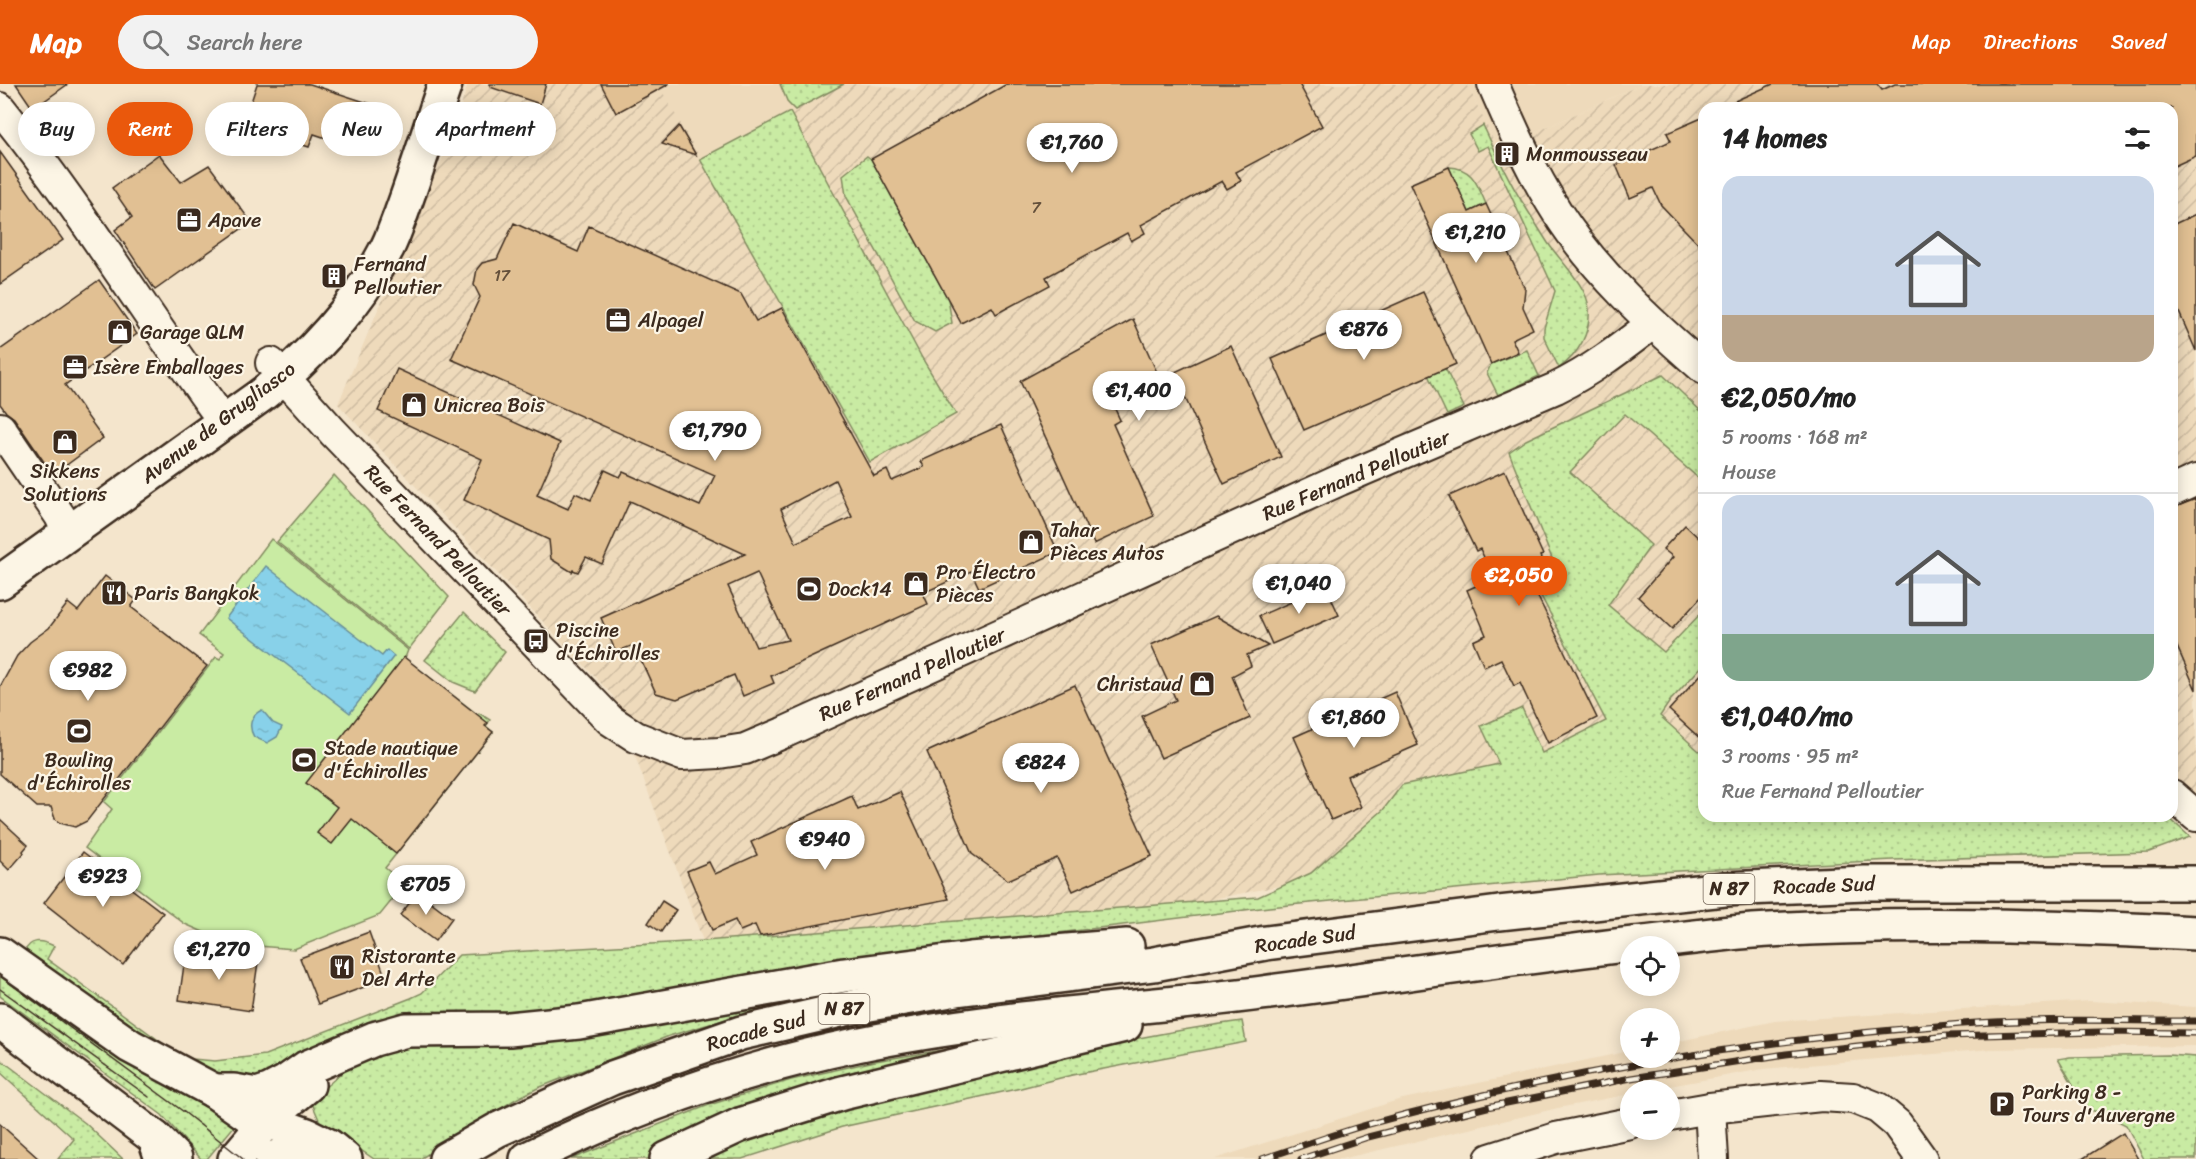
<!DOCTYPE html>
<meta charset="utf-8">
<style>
:root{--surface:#fff;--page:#f2f2f2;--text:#222;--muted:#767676;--line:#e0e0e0;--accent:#ea580c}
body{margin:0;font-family:Sriracha,sans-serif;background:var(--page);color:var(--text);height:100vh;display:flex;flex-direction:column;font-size:22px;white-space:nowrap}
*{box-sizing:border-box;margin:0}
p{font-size:20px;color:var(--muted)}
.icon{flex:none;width:33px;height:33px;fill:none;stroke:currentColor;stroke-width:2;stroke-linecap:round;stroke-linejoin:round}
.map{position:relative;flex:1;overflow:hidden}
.drawer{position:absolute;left:1698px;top:18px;width:480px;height:720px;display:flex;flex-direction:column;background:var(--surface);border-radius:18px;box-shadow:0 3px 15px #0003}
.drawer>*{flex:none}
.guide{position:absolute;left:18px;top:18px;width:570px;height:54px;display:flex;gap:12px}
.tools{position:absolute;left:1620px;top:852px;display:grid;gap:12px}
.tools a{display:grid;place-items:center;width:60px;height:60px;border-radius:50%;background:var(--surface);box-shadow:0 3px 15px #0003;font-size:30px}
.price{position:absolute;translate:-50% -51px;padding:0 14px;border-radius:21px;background:#fff;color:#222;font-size:20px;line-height:39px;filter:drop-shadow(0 2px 3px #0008)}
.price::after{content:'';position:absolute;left:50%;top:36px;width:18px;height:14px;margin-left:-9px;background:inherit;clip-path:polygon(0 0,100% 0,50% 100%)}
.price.active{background:var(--accent);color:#fff}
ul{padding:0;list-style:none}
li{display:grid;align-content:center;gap:12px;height:318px;padding:0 24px}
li+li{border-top:2px solid var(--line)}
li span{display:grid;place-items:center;height:186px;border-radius:18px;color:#555}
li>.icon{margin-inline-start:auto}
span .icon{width:108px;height:108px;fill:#fffc;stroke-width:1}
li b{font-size:26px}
h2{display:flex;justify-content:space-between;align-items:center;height:72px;padding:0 24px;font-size:26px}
.pill{padding:0 21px;border-radius:27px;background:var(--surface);box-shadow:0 3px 15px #0003;font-size:21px;line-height:54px}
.pill.active{background:var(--accent);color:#fff}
header{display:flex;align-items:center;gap:36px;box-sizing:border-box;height:84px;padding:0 30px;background:var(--accent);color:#fff}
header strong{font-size:28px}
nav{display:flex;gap:33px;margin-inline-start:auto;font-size:21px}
.search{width:420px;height:54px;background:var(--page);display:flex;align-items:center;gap:15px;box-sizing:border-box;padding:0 21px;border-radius:33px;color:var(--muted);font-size:22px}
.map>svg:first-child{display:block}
.built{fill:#eedabb}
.industrial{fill:url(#industrial-furrows)}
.grass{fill:url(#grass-dots);stroke:#828a60;stroke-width:1.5}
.pitch{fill:#c9eba3;stroke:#828a60;stroke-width:1.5}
.water{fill:url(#water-ripples);stroke:#698e98;stroke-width:1.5}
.building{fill:#e1c093;stroke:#3b2a1e;stroke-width:1.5;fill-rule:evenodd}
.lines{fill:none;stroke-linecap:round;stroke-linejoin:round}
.minor-casing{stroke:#3b2a1e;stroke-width:34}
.major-casing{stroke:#3b2a1e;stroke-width:38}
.highway-casing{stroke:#3b2a1e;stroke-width:38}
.minor{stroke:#fcf5e5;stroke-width:30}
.major{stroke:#fcf5e5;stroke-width:33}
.highway{stroke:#fcf5e5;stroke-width:33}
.tram{stroke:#3b2a1e;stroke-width:1.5}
.rail-casing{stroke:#3b2a1e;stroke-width:7}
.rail{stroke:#fcf5e5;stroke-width:4.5;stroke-dasharray:14;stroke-linecap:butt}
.labels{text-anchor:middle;stroke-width:4.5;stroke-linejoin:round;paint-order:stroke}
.number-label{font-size:16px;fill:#64503b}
.shield{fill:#fcf5e5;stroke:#75675a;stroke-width:1.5}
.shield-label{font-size:18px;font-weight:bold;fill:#3b2a1e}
.poi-label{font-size:20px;fill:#3b2a1e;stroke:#fcf5e5;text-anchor:start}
.street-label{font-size:20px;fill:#3b2a1e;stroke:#fcf5e5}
</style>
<header>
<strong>Map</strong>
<div class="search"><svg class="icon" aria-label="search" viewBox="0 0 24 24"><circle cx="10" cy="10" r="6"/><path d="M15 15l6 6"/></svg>Search here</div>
<nav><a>Map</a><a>Directions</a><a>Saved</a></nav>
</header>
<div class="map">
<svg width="2196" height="1075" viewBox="0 0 2196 1075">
<defs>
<pattern id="industrial-furrows" width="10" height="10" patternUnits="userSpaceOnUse" patternTransform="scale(1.5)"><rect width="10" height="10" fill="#eedabb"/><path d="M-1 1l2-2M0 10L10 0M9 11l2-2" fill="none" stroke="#cdbba0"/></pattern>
<pattern id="grass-dots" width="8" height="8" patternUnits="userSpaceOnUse" patternTransform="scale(1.5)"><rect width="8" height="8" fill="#c9eba3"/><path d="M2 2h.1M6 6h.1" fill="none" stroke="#aeca8c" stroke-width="1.8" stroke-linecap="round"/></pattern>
<pattern id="water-ripples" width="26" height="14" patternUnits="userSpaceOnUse" patternTransform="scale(1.5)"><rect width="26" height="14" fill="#88d1e9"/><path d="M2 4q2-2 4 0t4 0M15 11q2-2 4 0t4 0" fill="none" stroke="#76b4c7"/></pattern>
</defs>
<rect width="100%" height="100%" fill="#f4e5cc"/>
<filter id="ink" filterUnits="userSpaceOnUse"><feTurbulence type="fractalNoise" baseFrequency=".0167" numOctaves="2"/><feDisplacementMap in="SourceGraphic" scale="12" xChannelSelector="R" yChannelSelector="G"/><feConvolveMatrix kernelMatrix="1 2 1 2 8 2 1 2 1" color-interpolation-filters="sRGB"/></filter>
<g filter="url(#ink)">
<g class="built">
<path d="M657,0H844L700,75Z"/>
<path d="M1467,0H1642L1498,65Z"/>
<path d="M2090,917L2196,923V962L1992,965L1763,985L1648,1006H1630V1010L1558,1024L1341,1075H1215L1398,1016L1630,967V974H1670V959L1775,937Z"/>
</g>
<path class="industrial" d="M468,0H658L701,75L844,0H864L914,6L924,0H1467L1498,65L1642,0H2196V740L2143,732H2172V24H1704V718L1198,818L703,857L613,612L338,320L451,53Z"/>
<g class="grass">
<path d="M780,0H844L795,26L788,19Z"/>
<path d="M790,28L922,274L956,330L870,378L700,75Z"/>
<path d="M1483,41C1495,66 1506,92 1521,116C1530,130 1539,145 1548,159C1561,178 1588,203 1589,225C1591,249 1578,271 1559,284L1544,253V244L1555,207L1488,62L1478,67L1469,50Z"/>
<path d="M867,72L871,75L948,215L952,239L935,248L915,237L846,112L843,91Z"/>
<path d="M1449,83C1473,84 1477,100 1486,120L1469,128Z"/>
<path d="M1527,266L1539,292L1498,311L1487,289L1491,280Z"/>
<path d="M1445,284L1464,323L1447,331L1428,291Z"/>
<path d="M1663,291L1704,330V399L1625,330L1570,388L1651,461L1608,521L1664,568L1704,526V580L1670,617L1660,632L1699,667L1704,665V732H2167L2190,753L2149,768L1893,776L1599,791L1269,823L1001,856L790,885L533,929H419L372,936L338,952L288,997L187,992L24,869C30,854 41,856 54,862L47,875L168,963L192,975L215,977L265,971L411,914L422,909L459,871L704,857L1258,813L1311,789L1383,726L1402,701L1499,680L1481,642L1522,624L1542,669L1606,637L1540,510L1561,497L1509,368L1526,356Z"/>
<path d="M334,391L449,513L409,565L277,458Z"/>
<path d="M464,528L505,568L475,607L453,598L425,576Z"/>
<path d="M0,885L186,1009L236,1040L207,1075H201L162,1031L0,912Z"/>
<path d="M889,903L754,927L669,952L538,1004L516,1015L420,1075H374L320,1038L311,1017C330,998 351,979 376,970C389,965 404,963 418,960L802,908Z"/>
<path d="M1242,937L1246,958L1072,991L1021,1004L842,1043L742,1075H707C772,1044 841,1027 910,1008C1019,979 1130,952 1242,937Z"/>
<path d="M992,958L660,1068L648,1075H571L709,1021L791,996L875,977Z"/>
<path d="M2168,971L2196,973V1075H2144L2126,1041L2100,1028L2088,1026L2058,975L2070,973Z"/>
<path d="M0,975L85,1039L123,1075H58L74,1055L0,988Z"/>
</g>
<path class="pitch" d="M271,455L408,566L405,574L477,630L479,629L490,636L486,642L493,648L385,784L405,800L380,831L294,865L258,862L217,854L185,840L85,764L112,725L104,718L216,573L220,575L224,569L199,551Z"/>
<g class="water">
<path d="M266,482L382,572L387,566L394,572L350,629L226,534Z"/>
<path d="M262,626L273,639L282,643L277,653L267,659L254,653C248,643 250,631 262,626Z"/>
</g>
<g class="building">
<path d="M16,0H68L33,25Z"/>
<path d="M257,0H310L374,21L359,65L314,50L309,63L250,44L254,30L248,27Z"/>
<path d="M490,0H546L540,20L490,3Z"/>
<path d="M601,0H669L616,29Z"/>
<path d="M1007,0H1299L1322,42L1236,88L1241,97L1227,105L1222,97L1141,141L1145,149L1131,157L1127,149L1046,193L1050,201L996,230L992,223L961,239L871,75Z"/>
<path d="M1773,0H1877L1882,6L1895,0H2196V72L2172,83V24H1719Z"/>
<path d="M1704,33V166L1661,121L1653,104L1630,114L1616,81L1671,57L1667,49Z"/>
<path d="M679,42L696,71L662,60Z"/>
<path d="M0,68L63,156L0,200Z"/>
<path d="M159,70L181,98L209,81L251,138L155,206L115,146L132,133L112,104Z"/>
<path d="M1449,83L1469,128L1486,120L1525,205L1523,223L1533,245L1512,255L1518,268L1491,280L1410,100Z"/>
<path d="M2196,130V267L2172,212V141Z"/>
<path d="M514,139L578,168L589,142L741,210L756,237L782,224L874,392L887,386L892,397L924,383L921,377L1001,341L1058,468L979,504L971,487L923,509L928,520L771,592L774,599L743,612L734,591L677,615L656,609L634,561L616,568L601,534L745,470L630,417L602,480L586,473L578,488L573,486L572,488L551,475L549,456L464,416L482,375L378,327L397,285L560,359L537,411L568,425L575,409L591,416L605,386L620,393L623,388L700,422L715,391L451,275L480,213L474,201L477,185L482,179L497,175ZM835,396L852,433L796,459L781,425ZM757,489L788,556L756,563L728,502Z"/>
<path d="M99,196L137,250L65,301L103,354L53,391L14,334L6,328L0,320V266Z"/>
<path d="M1423,208L1456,280L1304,346L1272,275Z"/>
<path d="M1133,235L1160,295L1231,262L1281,373L1224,400L1183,309L1152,323L1138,290L1106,305L1120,336L1113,340L1154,432L1094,460L1020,297Z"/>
<path d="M1505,387L1543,471L1540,472L1552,500L1535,507L1597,634L1548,659L1520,599L1514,602L1501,575L1484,583L1473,557L1486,551L1467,506L1494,494L1480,465L1476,467L1449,412Z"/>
<path d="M2196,415V606L2172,551V424Z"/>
<path d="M1685,441L1704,459V510L1672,545L1638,513L1673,473L1663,465Z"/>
<path d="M105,492L136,516L131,523L207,582L87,737L75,743L60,739L55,735L51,723H37L0,690V603L17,572L30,558L49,544L68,519L78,527Z"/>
<path d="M1326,503L1339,531L1272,560L1259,532Z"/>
<path d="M1216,532L1268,562L1247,571L1251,582L1232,592L1250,634L1161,674L1142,632L1176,616L1151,561Z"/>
<path d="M404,573L488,639L485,642L493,648L396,770L352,735L332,760L317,749L337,723L306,699Z"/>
<path d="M1704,587V658L1669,626Z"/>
<path d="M1075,601L1152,772L1073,807L1057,774L1008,796L972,770L927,668Z"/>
<path d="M1395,608L1418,661L1347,692L1361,723L1331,736L1294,653Z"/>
<path d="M900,708L949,815L760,852L755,841L740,847L735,836L712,846L687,787L709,778L715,790L757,771L751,758L852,712L858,726Z"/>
<path d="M0,735L28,761L23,767L24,769L9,786L0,777Z"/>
<path d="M83,768L163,829L123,881L44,819Z"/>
<path d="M418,808L452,834L435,857L400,831Z"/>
<path d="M662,817L676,826L661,848L648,839Z"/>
<path d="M369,848L386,895L318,920L300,874Z"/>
<path d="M186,867L258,878L251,927L179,916Z"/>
<path d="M0,1040L39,1075H0Z"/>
<path d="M2123,1049L2138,1075H2082Z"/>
</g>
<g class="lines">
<g class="minor-casing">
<g id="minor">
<path d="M1493,0C1512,44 1531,87 1557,128C1596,189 1650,238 1704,285"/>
<path d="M0,24C77,119 141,223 213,323"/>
<path d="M271,279L333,348L610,636L636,653L682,671L719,669L745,665L783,649L1340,396L1556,304C1591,287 1621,264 1652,240"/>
<path d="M0,344L60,432L68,450"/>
<path d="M2172,407L2196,396"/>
<path d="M2172,711L2196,732"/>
<path d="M1710,1024L1713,1075"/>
<path d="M1670,1031L1710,1024L1821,1012L1853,1014L1878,1024L1897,1040L1922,1075"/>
<path d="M1490,1075L1556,1054L1630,1039"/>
</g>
</g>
<g class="major-casing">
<g id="major">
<path d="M0,498L260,312C310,274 356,223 385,168C392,156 396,142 401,130C417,87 430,43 445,0"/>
<path d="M0,870L130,962L214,1007L247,1030L307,1051L329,1062L345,1075"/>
<path d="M0,936L155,1054L175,1074"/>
<path d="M272,1075C294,1066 312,1068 334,1074"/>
</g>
</g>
<g class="highway-casing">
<g id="highway">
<path d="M214,1007H234L257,1011L269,1007L286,998L306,984L374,955L406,946L509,945L579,938L844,891L970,875L1127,862"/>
<path d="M155,1054L162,1075"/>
<path d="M235,1075L274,1029L308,1001"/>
<path d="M446,1075L497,1046L612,994L741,949L858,922L957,905L1154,880L1266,859L1499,829L1725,805L1865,799H2196"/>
<path d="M527,1075C632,1023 741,985 856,961C990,933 1127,926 1262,909C1386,893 1510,874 1634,860C1674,856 1713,850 1753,847C1900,837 2048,842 2196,849"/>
<path d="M667,1075L740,1041L842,1009L1125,941"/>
</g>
</g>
<use href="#minor" class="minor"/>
<use href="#major" class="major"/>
<use href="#highway" class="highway"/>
<g class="tram">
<path d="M0,892L184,1028L243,1075"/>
<path d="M0,905L149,1013"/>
</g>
<g class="rail-casing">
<g id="rail">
<path d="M1262,1075C1296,1064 1331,1051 1366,1041C1560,987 1762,955 1962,940C2039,934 2119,937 2196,937"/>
<path d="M1301,1075L1368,1053L1487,1023L1631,994L1786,970L1947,952L2100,948L2196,949"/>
</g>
</g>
<use href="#rail" class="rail"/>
</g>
</g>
<defs>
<g id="building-square" transform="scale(1.35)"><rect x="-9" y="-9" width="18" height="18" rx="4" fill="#3b2a1e" stroke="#fcf5e5"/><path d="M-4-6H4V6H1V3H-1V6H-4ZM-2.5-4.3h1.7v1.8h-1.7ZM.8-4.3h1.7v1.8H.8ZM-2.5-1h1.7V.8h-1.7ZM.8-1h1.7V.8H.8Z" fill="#fff"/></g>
<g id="office-square" transform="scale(1.35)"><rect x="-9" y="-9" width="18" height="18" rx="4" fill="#3b2a1e" stroke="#fcf5e5"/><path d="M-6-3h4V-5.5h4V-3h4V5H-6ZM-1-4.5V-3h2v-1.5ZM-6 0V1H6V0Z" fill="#fff"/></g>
<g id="shop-square" transform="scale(1.35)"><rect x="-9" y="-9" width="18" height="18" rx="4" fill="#3b2a1e" stroke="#fcf5e5"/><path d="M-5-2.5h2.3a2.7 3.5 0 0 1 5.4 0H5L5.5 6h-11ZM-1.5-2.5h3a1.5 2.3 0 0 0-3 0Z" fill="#fff"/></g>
<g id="stadium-square" transform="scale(1.35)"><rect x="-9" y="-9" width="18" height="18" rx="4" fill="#3b2a1e" stroke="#fcf5e5"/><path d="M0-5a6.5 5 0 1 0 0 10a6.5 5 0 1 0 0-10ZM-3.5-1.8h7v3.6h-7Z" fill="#fff"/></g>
<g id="restaurant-square" transform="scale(1.35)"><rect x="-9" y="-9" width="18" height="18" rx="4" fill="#3b2a1e" stroke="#fcf5e5"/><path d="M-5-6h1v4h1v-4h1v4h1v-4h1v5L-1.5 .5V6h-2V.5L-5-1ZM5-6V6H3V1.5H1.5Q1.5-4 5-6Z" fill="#fff"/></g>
<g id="bus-square" transform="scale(1.35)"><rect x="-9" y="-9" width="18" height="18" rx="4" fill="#3b2a1e" stroke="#fcf5e5"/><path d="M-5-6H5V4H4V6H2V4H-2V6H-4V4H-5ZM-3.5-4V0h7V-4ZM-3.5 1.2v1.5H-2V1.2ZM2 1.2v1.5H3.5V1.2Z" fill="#fff"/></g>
<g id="parking-square" transform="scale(1.35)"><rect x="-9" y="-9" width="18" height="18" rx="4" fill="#3b2a1e" stroke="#fcf5e5"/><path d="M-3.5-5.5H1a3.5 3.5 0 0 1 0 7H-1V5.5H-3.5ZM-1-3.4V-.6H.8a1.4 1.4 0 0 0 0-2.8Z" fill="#fff"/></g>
</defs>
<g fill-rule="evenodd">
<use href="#building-square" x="1507" y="70"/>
<use href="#office-square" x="189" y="136"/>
<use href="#building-square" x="334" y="192"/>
<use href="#office-square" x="618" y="236"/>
<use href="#shop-square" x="120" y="248"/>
<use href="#office-square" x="75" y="283"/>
<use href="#shop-square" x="414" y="321"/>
<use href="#shop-square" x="65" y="358"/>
<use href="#shop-square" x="1031" y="458"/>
<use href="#shop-square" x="916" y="500"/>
<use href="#stadium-square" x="809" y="505"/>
<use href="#restaurant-square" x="114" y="509"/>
<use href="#bus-square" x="536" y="557"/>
<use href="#shop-square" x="1202" y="600"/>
<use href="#stadium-square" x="79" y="647"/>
<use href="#stadium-square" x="304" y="676"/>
<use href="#restaurant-square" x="342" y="883"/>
<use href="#parking-square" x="2002" y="1020"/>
</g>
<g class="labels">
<g class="number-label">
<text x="1036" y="129">7</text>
<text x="502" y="197">17</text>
</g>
<g class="shield">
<rect x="1703.5" y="790" width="51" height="30" rx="4.5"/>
<rect x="818.5" y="910" width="51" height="30" rx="4.5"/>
</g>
<g class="shield-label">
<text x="1729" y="811">N 87</text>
<text x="844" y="931">N 87</text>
</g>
<g class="poi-label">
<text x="1526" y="77">Monmousseau</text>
<text x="208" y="143">Apave</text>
<text x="354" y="187">Fernand<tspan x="354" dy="23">Pelloutier</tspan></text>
<text x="638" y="243">Alpagel</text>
<text x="140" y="255">Garage QLM</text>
<text x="94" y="290">Isère Emballages</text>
<text x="434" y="328">Unicrea Bois</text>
<text x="65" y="394" text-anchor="middle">Sikkens<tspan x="65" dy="23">Solutions</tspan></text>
<text x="1050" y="453">Tahar<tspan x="1050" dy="23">Pièces Autos</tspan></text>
<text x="936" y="495">Pro Électro<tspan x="936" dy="23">Pièces</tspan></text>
<text x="828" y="512">Dock14</text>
<text x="134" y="516">Paris Bangkok</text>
<text x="556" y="553">Piscine<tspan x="556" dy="23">d'Échirolles</tspan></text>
<text x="1182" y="607" text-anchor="end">Christaud</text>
<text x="324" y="671">Stade nautique<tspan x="324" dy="23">d'Échirolles</tspan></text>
<text x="79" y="683" text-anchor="middle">Bowling<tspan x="79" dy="23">d'Échirolles</tspan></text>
<text x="362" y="879">Ristorante<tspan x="362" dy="23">Del Arte</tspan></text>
<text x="2022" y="1015">Parking 8 -<tspan x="2022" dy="23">Tours d'Auvergne</tspan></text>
</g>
<g class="street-label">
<text transform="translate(218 338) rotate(-37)" y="7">Avenue de Grugliasco</text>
<text transform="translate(1356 391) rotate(-23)" y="7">Rue Fernand Pelloutier</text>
<text transform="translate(438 456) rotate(46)" y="7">Rue Fernand Pelloutier</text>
<text transform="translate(912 590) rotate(-24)" y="7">Rue Fernand Pelloutier</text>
<text transform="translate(1824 801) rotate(-2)" y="7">Rocade Sud</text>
<text transform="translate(1305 855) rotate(-8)" y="7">Rocade Sud</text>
<text transform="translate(756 947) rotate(-15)" y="7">Rocade Sud</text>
</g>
</g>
</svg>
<div class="tools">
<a><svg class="icon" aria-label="locate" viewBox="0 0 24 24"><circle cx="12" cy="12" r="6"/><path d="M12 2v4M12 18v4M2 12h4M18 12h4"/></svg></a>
<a>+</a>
<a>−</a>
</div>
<b class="price" style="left:1072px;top:90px">€1,760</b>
<b class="price" style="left:1476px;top:180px">€1,210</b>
<b class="price" style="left:1364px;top:277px">€876</b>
<b class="price" style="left:1139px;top:338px">€1,400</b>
<b class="price" style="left:715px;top:378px">€1,790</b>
<b class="price active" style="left:1519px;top:523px">€2,050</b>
<b class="price" style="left:1299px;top:531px">€1,040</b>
<b class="price" style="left:88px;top:618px">€982</b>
<b class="price" style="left:1354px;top:665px">€1,860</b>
<b class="price" style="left:1041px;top:710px">€824</b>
<b class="price" style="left:825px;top:787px">€940</b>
<b class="price" style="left:103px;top:824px">€923</b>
<b class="price" style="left:426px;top:832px">€705</b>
<b class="price" style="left:219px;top:897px">€1,270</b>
<div class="guide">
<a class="pill">Buy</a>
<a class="pill active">Rent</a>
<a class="pill">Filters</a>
<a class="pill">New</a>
<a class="pill">Apartment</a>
</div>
<section class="drawer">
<h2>14 homes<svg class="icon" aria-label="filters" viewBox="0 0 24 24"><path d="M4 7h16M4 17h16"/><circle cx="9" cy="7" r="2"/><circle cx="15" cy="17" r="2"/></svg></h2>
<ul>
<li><span style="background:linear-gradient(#c9d6e8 75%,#b9a48a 0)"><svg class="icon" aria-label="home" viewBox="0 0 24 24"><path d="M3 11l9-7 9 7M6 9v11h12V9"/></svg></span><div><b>€2,050/mo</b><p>5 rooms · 168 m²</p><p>House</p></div></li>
<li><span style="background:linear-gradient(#c9d6e8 75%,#7fa58c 0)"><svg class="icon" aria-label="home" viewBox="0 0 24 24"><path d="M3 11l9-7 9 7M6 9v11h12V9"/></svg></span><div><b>€1,040/mo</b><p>3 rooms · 95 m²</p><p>Rue Fernand Pelloutier</p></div></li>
</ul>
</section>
</div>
